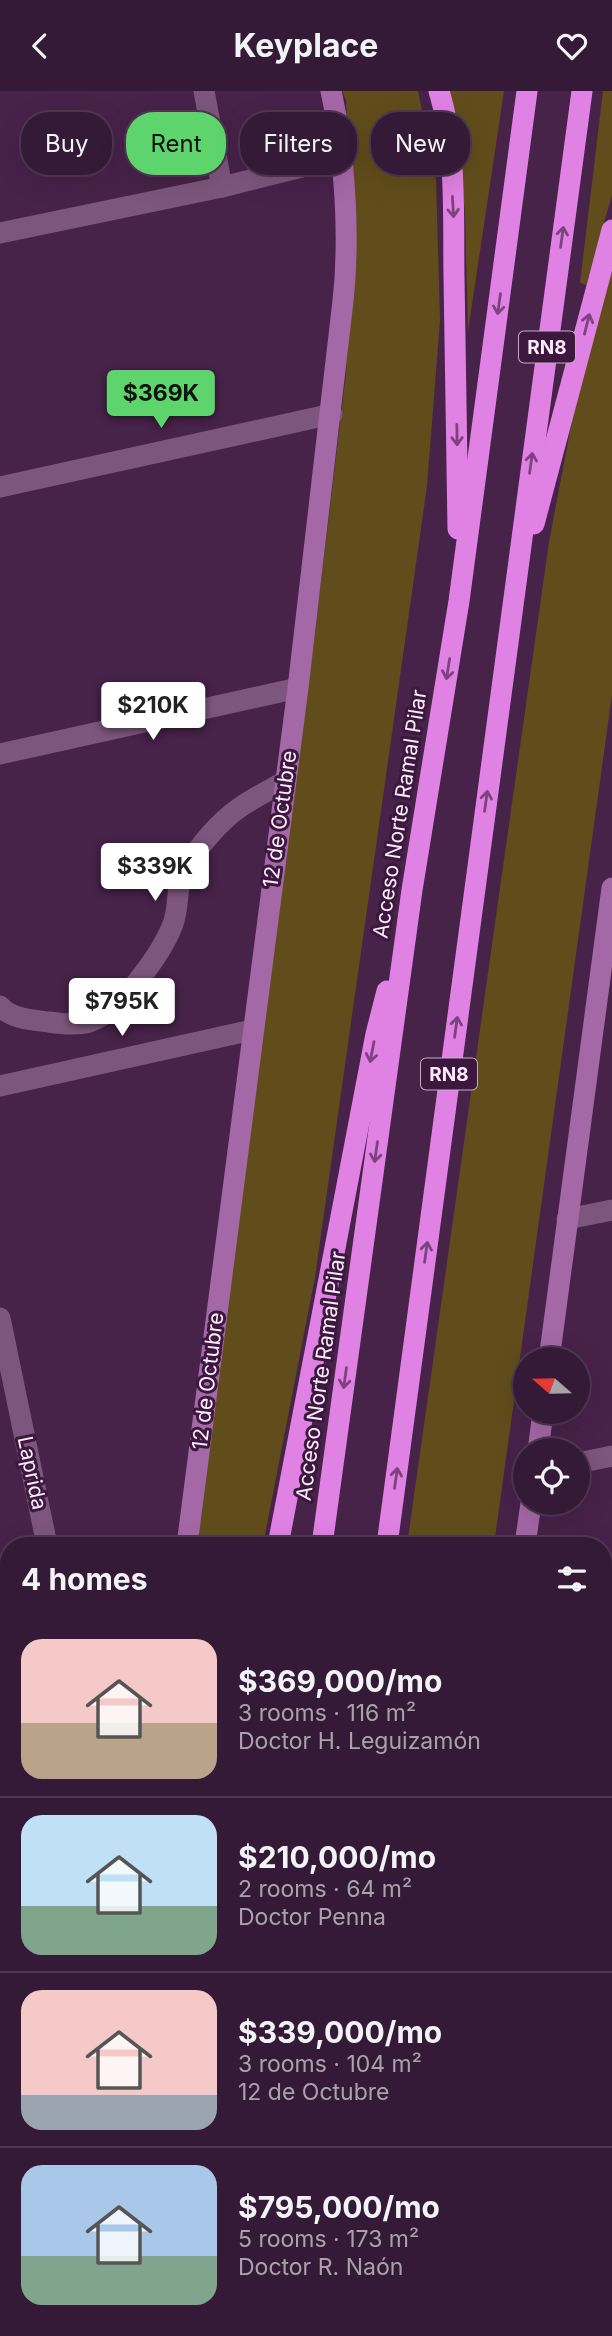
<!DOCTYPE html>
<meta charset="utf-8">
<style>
:root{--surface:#351a37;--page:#402742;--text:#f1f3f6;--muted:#aaa1ad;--line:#4f3852;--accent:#5ed56c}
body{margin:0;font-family:Inter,sans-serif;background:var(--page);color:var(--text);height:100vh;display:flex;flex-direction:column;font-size:26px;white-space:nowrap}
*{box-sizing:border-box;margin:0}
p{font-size:23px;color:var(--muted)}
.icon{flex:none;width:38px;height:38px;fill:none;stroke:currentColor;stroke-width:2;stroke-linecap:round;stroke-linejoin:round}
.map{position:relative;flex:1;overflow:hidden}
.side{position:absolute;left:0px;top:1446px;width:612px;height:800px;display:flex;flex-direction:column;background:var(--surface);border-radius:28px 28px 0 0;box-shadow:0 7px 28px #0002,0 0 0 2px var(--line)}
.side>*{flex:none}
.banner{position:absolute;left:21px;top:21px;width:570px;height:63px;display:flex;gap:14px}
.needle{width:46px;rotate:290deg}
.tools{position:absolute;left:513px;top:1256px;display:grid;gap:14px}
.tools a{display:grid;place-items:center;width:77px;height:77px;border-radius:50%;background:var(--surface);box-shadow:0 7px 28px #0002,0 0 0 2px var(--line);font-size:35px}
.price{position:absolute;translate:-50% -60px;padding:0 16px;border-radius:7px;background:#fff;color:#222;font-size:23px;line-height:46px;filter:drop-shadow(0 2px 4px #0008)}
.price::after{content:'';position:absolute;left:50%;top:42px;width:21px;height:16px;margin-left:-10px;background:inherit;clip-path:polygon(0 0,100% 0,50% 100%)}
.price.on{background:var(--accent);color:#111}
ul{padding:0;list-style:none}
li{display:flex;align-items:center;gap:21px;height:175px;padding:0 21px}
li+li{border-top:2px solid var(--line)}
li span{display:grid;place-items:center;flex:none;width:196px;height:140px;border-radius:21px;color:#555}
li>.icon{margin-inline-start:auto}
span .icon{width:84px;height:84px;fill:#fffc;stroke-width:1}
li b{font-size:30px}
h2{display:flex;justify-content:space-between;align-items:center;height:84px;padding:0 21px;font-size:30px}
.chip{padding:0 24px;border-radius:28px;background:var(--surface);box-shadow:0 7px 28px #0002,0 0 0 2px var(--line);font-size:24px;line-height:63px}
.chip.on{background:var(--accent);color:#111}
header{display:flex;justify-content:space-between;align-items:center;height:91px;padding:0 21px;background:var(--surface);font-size:32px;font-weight:700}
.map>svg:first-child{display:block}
.grass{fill:#614d1b}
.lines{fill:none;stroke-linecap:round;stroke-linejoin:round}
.street{stroke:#7d567d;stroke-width:21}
.secondary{stroke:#a568a7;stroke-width:21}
.primary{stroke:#c476c7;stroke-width:21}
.highway{stroke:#e081e4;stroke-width:21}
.oneway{stroke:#7e4280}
.labels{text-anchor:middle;stroke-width:6;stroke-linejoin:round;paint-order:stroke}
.shield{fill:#3c183e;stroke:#c3abc4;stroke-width:2}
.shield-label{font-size:19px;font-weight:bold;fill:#fdeafd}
.street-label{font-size:21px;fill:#fdeafd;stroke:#3c183e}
</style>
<header><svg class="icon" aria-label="back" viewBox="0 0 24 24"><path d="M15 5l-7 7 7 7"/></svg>Keyplace<svg class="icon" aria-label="heart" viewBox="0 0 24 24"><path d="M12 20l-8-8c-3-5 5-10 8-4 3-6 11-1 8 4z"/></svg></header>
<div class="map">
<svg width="612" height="2245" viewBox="0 0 612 2245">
<rect width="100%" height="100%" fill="#472249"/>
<g class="grass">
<path d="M342,0H418L436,89L440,229L427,395L315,1186L263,1454H194L314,549L346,282L352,189L346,9Z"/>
<path d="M445,0H504L468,240L465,122L458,54Z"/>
<path d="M603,0H612V104L586,194L580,192Z"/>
<path d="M612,156V604L494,1454H407L549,451L587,251Z"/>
<path d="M277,2236L357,2237L364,2245H275Z"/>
</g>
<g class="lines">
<g class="street">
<path d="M204,0L222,96"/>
<path d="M0,142L222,96L342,66"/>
<path d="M0,396L332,323"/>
<path d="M0,663L298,597"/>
<path d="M0,915C11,928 33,929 49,931C62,933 80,935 92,930C121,919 162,862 173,833C180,814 175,794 186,776C199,755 219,731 239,717C253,707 270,699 285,690"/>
<path d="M0,995L252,939"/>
<path d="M567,1128L612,1119"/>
<path d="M0,1227L47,1454"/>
<path d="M578,1372L612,1365"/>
<path d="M0,1490L9,1488"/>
<path d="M604,1801L612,1799"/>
<path d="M604,2037L612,2047"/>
</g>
<g class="secondary">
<path d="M549,1269L612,797"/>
<path d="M538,1360L543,1321"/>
<path d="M187,1454L298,597L343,210C350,147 345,62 331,0"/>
<path d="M525,1454L531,1412"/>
<path d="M62,2245L63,2236"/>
</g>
<g class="primary">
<path d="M0,1908L9,1919"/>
<path d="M0,1951L9,1962"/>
<path d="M242,2236L248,2245"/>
</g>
<g class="highway">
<path d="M439,0C457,58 453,126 454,186C455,270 457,354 458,438"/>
<path d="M534,433L612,139"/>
<path d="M278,1454L376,943L387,900"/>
<path d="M322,1454L412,799L459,510L527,0"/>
<path d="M387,1454L582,0"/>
<path d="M111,2236L118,2245"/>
<path d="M384,2236L418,2242"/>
<path d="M210,2245L211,2236"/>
<path d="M266,2245L267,2236"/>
</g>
</g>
<defs><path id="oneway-shaft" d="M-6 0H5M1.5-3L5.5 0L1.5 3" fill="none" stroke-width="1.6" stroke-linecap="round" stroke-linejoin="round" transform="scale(1.75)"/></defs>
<g class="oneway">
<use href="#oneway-shaft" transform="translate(453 116) rotate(87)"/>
<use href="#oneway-shaft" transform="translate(562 146) rotate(-82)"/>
<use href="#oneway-shaft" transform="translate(499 213) rotate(98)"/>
<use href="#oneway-shaft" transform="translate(587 233) rotate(-76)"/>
<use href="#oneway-shaft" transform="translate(457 344) rotate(89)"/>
<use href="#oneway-shaft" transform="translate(531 372) rotate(-82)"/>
<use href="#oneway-shaft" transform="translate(448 578) rotate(99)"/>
<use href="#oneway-shaft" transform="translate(486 710) rotate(-82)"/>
<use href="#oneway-shaft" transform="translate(456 936) rotate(-82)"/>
<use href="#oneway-shaft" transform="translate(372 961) rotate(101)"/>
<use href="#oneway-shaft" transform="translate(376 1061) rotate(98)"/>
<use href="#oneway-shaft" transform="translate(426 1161) rotate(-82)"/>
<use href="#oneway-shaft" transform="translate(345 1287) rotate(98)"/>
<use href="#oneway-shaft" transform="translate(396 1387) rotate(-82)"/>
</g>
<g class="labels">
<g class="shield">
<rect x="519" y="240.5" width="56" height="31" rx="5"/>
<rect x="421" y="967.5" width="56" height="31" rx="5"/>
</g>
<g class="shield-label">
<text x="547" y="263">RN8</text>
<text x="449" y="990">RN8</text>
</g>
<g class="street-label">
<text transform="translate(400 723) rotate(-81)" y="7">Acceso Norte Ramal Pilar</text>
<text transform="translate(280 728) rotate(-82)" y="7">12 de Octubre</text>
<text transform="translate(321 1285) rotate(-82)" y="7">Acceso Norte Ramal Pilar</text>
<text transform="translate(208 1290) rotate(-83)" y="7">12 de Octubre</text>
<text transform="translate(32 1382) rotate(78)" y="7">Laprida</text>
</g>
</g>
</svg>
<div class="tools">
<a><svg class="needle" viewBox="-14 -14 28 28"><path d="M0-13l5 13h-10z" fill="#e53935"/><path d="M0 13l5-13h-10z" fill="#aaa1ad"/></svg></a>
<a><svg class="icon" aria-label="locate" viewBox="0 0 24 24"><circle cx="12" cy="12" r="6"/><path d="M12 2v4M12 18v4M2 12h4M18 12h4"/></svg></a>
</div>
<b class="price on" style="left:161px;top:339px">$369K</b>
<b class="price" style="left:153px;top:651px">$210K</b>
<b class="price" style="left:155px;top:812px">$339K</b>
<b class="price" style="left:122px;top:947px">$795K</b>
<div class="banner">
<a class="chip">Buy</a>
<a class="chip on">Rent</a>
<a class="chip">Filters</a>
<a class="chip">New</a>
</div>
<section class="side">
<h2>4 homes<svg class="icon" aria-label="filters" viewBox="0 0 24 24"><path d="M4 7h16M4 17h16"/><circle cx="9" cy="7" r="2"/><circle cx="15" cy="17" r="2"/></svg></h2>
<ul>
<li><span style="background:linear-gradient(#f6c9c9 60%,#b9a48a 0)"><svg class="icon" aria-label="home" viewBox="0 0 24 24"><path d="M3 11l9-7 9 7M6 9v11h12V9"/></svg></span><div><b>$369,000/mo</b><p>3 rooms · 116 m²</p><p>Doctor H. Leguizamón</p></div></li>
<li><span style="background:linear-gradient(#bfe0f5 65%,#7fa58c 0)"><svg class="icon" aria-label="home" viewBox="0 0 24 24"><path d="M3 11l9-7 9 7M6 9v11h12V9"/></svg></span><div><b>$210,000/mo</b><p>2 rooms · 64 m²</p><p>Doctor Penna</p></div></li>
<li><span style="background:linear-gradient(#f6c9c9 75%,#9aa5b1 0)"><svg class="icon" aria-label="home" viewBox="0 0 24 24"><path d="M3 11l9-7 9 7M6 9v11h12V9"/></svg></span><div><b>$339,000/mo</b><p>3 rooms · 104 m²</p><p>12 de Octubre</p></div></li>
<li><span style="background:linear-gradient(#a9c7e8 65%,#7fa58c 0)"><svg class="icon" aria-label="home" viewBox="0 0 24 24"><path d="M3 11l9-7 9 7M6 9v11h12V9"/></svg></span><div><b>$795,000/mo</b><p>5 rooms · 173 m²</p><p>Doctor R. Naón</p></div></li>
</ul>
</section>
</div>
